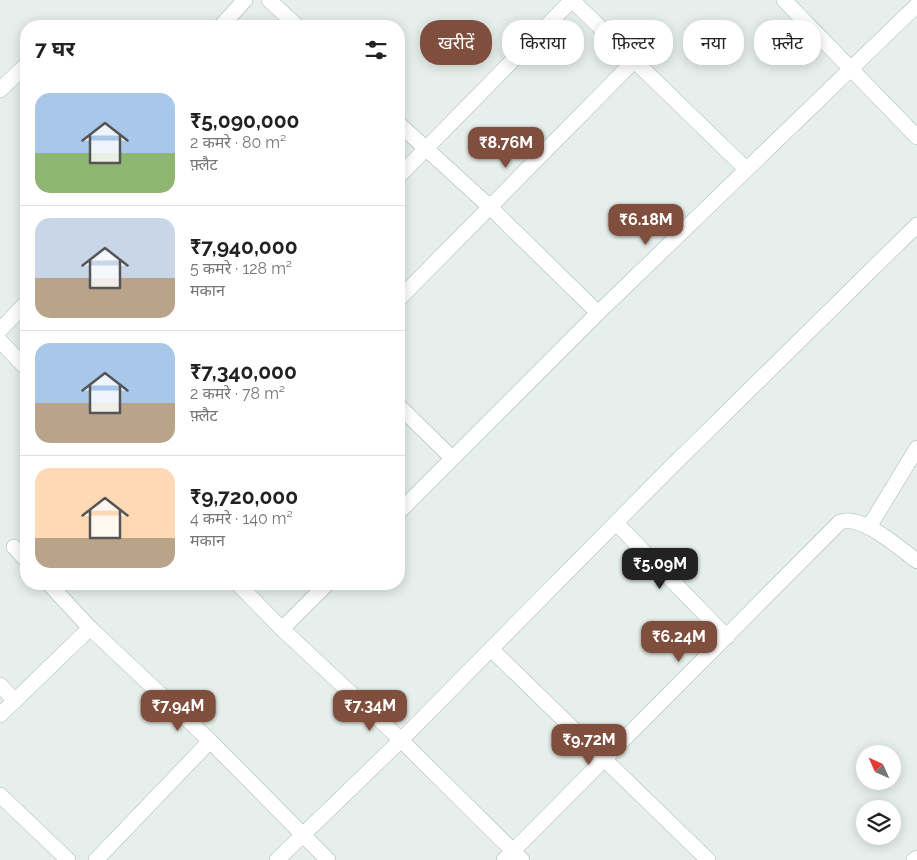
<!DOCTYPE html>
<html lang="hi">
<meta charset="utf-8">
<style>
:root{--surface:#fff;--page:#f2f2f2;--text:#222;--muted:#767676;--line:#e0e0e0;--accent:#804e3d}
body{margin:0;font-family:Raleway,"Noto Sans Devanagari",sans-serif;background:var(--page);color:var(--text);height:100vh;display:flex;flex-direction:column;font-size:19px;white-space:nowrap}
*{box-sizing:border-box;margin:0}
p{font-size:16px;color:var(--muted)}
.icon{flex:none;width:28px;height:28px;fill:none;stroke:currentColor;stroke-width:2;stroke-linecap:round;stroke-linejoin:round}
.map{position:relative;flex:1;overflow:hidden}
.drawer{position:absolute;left:20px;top:20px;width:385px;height:570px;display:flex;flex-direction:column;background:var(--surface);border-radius:20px;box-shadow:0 2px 12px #0003}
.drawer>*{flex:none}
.top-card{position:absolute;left:420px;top:20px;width:421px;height:45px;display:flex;gap:10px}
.needle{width:32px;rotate:315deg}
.tools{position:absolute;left:856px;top:745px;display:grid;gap:10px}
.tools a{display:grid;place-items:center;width:45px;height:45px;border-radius:50%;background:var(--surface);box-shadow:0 2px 12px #0003;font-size:25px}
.price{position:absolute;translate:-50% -42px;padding:0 11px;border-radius:10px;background:var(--accent);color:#fff;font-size:16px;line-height:32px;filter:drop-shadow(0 1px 2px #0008)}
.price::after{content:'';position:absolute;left:50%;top:30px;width:15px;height:11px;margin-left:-8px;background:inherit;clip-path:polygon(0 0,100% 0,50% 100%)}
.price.current{background:#222;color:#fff}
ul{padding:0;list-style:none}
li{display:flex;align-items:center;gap:15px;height:125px;padding:0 15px}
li+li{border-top:1px solid var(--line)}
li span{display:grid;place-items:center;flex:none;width:140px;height:100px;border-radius:15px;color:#555}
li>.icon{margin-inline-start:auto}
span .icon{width:60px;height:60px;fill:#fffc;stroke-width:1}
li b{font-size:21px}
h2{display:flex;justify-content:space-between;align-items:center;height:60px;padding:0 15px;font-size:21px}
.chip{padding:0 18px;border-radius:20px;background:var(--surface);box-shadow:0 2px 12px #0003;font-size:18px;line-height:45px}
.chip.current{background:var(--accent);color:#fff}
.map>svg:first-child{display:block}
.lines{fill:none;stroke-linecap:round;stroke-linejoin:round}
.minor-casing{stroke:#a8b8b2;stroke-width:16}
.tertiary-casing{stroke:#a8b8b2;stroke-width:16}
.minor{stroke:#fff;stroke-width:15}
.tertiary{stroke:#fff;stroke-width:15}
</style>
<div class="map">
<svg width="917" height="860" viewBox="0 0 917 860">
<rect width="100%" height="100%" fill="#e6efeb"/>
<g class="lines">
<g class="minor-casing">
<g id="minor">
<path d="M269,0L297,26"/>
<path d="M572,0L746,169"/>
<path d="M784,0L917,137"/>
<path d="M221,26L245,0"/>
<path d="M0,90L26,65"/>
<path d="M399,124L490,207L598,313"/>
<path d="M399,176L572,0"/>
<path d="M399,299L635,60"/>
<path d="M0,330L26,303"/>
<path d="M0,341L26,368"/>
<path d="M399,406L452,458"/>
<path d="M399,512L598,313L917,5"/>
<path d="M616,523L727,637"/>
<path d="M869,527L917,448"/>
<path d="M14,547L26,560"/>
<path d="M49,584L90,628L210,741L328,860"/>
<path d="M238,584L282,629L401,740L522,860"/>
<path d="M282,629L327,584"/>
<path d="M491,649L708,860"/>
<path d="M0,685L15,701"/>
<path d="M0,715L90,628"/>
<path d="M0,795L68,860"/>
<path d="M96,860L210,741"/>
<path d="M277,860L401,740L666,472L917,225"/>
<path d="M504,860L840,522C862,514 899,548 917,561"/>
</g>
</g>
<g class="tertiary-casing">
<path id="tertiary" d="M914,860L917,858"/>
</g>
<use href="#minor" class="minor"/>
<use href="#tertiary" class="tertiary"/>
</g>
</svg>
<div class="tools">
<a><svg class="needle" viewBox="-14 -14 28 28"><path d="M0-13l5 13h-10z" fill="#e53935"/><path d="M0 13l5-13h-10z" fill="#767676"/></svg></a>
<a><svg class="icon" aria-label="layers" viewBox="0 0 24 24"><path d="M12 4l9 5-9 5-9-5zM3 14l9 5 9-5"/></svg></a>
</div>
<b class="price" style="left:506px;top:169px">₹8.76M</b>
<b class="price" style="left:646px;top:246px">₹6.18M</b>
<b class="price current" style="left:660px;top:590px">₹5.09M</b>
<b class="price" style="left:679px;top:663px">₹6.24M</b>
<b class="price" style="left:178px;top:732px">₹7.94M</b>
<b class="price" style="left:370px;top:732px">₹7.34M</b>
<b class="price" style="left:589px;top:766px">₹9.72M</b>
<div class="top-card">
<a class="chip current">खरीदें</a>
<a class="chip">किराया</a>
<a class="chip">फ़िल्टर</a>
<a class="chip">नया</a>
<a class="chip">फ़्लैट</a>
</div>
<section class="drawer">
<h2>7 घर<svg class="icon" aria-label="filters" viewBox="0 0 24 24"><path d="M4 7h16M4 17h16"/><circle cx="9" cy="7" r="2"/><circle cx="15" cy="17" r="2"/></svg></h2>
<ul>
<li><span style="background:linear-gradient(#a9c7e8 60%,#8fb573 0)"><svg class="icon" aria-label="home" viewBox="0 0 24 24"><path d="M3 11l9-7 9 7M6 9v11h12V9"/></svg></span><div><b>₹5,090,000</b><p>2 कमरे · 80 m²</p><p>फ़्लैट</p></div></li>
<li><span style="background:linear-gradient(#c9d6e8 60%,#b9a48a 0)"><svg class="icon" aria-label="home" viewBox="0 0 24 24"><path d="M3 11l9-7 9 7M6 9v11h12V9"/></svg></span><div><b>₹7,940,000</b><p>5 कमरे · 128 m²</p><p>मकान</p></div></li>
<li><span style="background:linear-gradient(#a9c7e8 60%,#b9a48a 0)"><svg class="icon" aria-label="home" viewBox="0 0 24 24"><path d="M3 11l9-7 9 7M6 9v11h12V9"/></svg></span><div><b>₹7,340,000</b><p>2 कमरे · 78 m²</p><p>फ़्लैट</p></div></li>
<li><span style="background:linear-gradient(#ffd9b3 70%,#b9a48a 0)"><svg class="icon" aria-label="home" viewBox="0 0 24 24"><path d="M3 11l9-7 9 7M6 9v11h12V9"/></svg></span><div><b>₹9,720,000</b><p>4 कमरे · 140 m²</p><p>मकान</p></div></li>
</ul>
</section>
</div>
